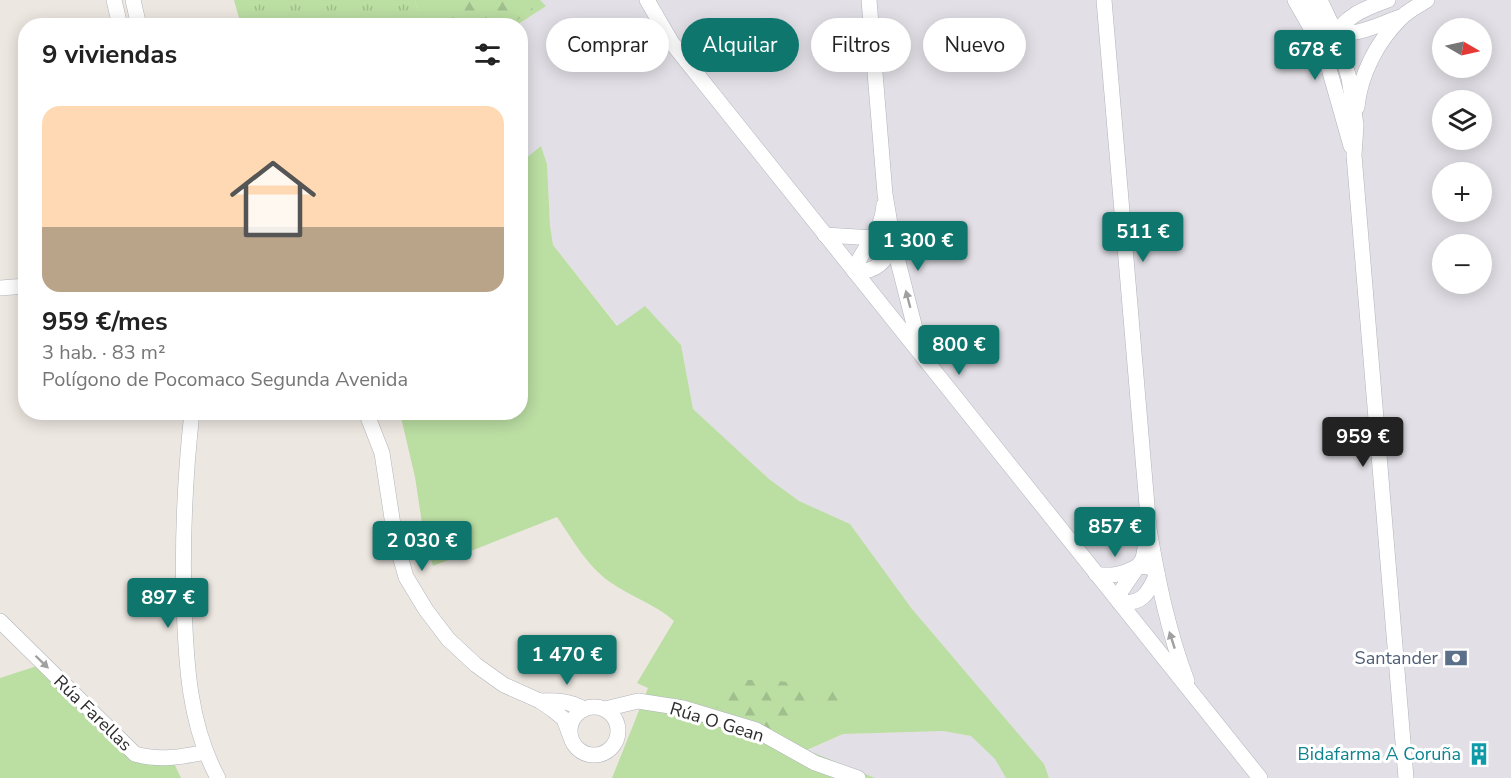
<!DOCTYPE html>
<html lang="es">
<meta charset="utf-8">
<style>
:root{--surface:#fff;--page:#f2f2f2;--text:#222;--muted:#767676;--line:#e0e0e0;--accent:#0f766e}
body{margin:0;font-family:"Nunito Sans",sans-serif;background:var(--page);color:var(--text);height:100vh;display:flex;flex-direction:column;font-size:22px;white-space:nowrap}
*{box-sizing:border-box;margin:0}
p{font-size:20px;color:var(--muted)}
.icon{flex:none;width:33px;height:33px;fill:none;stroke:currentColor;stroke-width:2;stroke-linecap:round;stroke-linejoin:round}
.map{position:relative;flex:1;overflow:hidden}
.panel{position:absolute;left:18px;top:18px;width:510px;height:402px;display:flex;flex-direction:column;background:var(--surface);border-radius:24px;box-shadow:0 3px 15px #0003}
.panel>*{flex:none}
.hud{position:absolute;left:546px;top:18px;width:570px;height:54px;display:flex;gap:12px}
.needle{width:39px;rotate:99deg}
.controls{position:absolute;left:1432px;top:18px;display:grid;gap:12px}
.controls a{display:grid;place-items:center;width:60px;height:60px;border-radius:50%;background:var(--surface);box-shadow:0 3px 15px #0003;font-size:30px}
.price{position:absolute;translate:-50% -51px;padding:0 14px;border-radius:6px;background:var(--accent);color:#fff;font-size:20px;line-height:39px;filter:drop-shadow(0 2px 3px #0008)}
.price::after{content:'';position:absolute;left:50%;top:36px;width:18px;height:14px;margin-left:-9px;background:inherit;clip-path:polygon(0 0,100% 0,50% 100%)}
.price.on{background:#222;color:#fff}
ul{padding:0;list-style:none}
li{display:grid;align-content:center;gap:12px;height:318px;padding:0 24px}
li+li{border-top:2px solid var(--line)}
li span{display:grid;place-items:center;height:186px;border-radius:18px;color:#555}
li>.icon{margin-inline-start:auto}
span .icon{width:108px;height:108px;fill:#fffc;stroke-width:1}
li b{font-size:26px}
h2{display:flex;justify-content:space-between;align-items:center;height:72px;padding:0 24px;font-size:26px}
.chip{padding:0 21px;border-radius:27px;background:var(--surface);box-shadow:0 3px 15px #0003;font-size:21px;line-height:54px}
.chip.on{background:var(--accent);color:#fff}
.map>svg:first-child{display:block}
.industrial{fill:#e2e0e6;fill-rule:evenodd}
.grass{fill:#bbdea3}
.forest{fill:url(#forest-firs)}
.park{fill:url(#park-tufts)}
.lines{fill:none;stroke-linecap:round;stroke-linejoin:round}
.minor-casing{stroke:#b1b4bc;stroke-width:16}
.minor{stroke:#fff;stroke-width:15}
.oneway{fill:#a0a0a0}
.labels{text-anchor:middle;stroke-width:6;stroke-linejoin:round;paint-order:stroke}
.service-label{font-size:18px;fill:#4e5e75;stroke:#fff;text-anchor:end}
.street-label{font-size:18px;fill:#2d2d2d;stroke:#fff}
.culture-label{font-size:18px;fill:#0d838f;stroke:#fff;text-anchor:end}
</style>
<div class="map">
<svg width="1511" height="778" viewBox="0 0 1511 778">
<defs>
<pattern id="forest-firs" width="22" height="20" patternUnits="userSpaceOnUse" patternTransform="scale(1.5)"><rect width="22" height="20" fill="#bbdea3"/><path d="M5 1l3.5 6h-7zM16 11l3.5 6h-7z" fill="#a1bf8d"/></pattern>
<pattern id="park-tufts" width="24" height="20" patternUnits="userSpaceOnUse" patternTransform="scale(1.5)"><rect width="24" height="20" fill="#bbdea3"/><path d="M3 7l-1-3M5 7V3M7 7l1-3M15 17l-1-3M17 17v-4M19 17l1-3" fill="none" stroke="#a1bf8d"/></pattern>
</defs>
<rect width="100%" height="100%" fill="#ede7e1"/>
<g class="industrial">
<path d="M540,0H1511V778H1049L1044,764L912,609L850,524L799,501L769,479L693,409L681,345L670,334L618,326L553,245L550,226L547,164L541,147L521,162L520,26H517L545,6ZM1443,28H1482V68H1443ZM1443,100H1482V140H1443ZM1443,172H1482V212H1443ZM1443,244H1482V284H1443Z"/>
<path d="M943,731L971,736L996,759L1006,778H875L806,751L843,734Z"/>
</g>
<g class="grass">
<path d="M415,0H540L546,6L517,25L421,26Z"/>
<path d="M541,146L547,164L550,226L553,245L617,326L645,306L681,345L693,409L769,479L799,501L850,524L912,609L1044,764L1049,778H1006L995,759L971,736L943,731L843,734L807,750L875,778H612L648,688L637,683L674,621C655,604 631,597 610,582C587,566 573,540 557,517L433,566L423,530L415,477L400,413L520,412L521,162Z"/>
<path d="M37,666L133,757L173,761L181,778H0V678Z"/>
</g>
<g class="forest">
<path d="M443,0H523L533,9L510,25H441Z"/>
<path d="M745,680H773L818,687L834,686L852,690L855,697L850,706C832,710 819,703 803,707L793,729L785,735L715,707L710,698C717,684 731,682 745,680Z"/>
</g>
<path class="park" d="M234,0H415L421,25H241Z"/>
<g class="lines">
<g class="minor-casing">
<g id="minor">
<path d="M114,0L120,26"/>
<path d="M133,0L139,26"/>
<path d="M647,0L672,43L1260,778"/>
<path d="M869,0L885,194L893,242L921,352"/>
<path d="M1104,0L1149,529C1158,581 1168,631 1187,681"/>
<path d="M1295,0L1324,51L1351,146"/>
<path d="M1304,0C1310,7 1315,16 1322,23C1345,45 1375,25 1401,17"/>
<path d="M1320,0L1335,32L1349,78L1356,125L1354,155L1406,778"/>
<path d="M1331,40C1345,16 1363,9 1388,0"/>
<path d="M1357,107C1360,75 1377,42 1400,19C1407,11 1418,6 1427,0"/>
<path d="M884,205C881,236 863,245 854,271C876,273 886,262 893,242"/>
<path d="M825,235L874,238"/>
<path d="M0,288L26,286"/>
<path d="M192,412C185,476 182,540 184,604C186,663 189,725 218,778"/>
<path d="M366,412L382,453L395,538L406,577L426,610L448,639L476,665L504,685L540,701L553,710L564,719L570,735"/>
<path d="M1138,566L1150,567L1157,574C1148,594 1142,605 1119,602L1121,591L1143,559L1147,537"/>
<path d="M1096,574C1112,577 1124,574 1138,566"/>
<path d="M0,621L135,754C159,761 182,757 206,752"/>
<path d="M540,701C556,700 570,701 584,709"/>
<circle cx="594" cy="731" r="24"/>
<path d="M605,709L638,701L683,708L756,730L815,763L858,778"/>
</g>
</g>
<use href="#minor" class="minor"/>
</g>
<defs><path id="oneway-solid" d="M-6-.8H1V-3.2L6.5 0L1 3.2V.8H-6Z" transform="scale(1.5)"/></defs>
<g class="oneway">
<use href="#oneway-solid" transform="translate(908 299) rotate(-105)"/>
<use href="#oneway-solid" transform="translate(1172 640) rotate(-108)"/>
<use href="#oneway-solid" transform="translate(42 662) rotate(44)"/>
</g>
<defs>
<g id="bank-bare" transform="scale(1.8)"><path d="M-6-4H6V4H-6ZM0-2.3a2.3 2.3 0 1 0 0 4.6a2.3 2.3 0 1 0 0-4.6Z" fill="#5c6f8a" stroke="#fff" stroke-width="2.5" paint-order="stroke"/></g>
<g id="building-bare" transform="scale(1.8)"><path d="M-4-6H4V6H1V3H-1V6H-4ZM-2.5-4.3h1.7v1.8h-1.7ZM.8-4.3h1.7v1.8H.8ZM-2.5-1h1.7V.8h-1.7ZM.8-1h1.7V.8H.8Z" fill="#0f9aa8" stroke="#fff" stroke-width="2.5" paint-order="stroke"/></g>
</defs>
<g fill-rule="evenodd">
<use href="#bank-bare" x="1456" y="658"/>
<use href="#building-bare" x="1479" y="754"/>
</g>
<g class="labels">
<g class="service-label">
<text x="1438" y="664">Santander</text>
</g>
<g class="street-label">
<text transform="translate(93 713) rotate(44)" y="6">Rúa Farellas</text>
<text transform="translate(717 722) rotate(17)" y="6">Rúa O Gean</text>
</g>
<g class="culture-label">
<text x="1461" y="760">Bidafarma A Coruña</text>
</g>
</g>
</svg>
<div class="controls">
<a><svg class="needle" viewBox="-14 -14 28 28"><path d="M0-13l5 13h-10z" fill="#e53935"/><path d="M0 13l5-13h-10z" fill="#767676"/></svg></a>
<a><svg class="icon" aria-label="layers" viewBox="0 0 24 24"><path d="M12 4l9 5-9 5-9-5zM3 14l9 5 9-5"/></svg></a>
<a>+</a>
<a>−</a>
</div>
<b class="price" style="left:1315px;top:81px">678 €</b>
<b class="price" style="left:1143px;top:263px">511 €</b>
<b class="price" style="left:918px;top:272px">1 300 €</b>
<b class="price" style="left:959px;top:376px">800 €</b>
<b class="price on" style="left:1363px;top:468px">959 €</b>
<b class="price" style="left:1115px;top:558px">857 €</b>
<b class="price" style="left:422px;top:572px">2 030 €</b>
<b class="price" style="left:168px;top:629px">897 €</b>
<b class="price" style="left:567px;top:686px">1 470 €</b>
<div class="hud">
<a class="chip">Comprar</a>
<a class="chip on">Alquilar</a>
<a class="chip">Filtros</a>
<a class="chip">Nuevo</a>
</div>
<section class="panel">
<h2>9 viviendas<svg class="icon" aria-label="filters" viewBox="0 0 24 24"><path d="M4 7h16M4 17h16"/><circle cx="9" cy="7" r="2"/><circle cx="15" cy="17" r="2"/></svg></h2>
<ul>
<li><span style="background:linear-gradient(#ffd9b3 65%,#b9a48a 0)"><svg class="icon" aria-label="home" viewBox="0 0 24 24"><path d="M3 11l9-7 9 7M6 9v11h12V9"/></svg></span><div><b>959 €/mes</b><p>3 hab. · 83 m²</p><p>Polígono de Pocomaco Segunda Avenida</p></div></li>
</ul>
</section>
</div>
